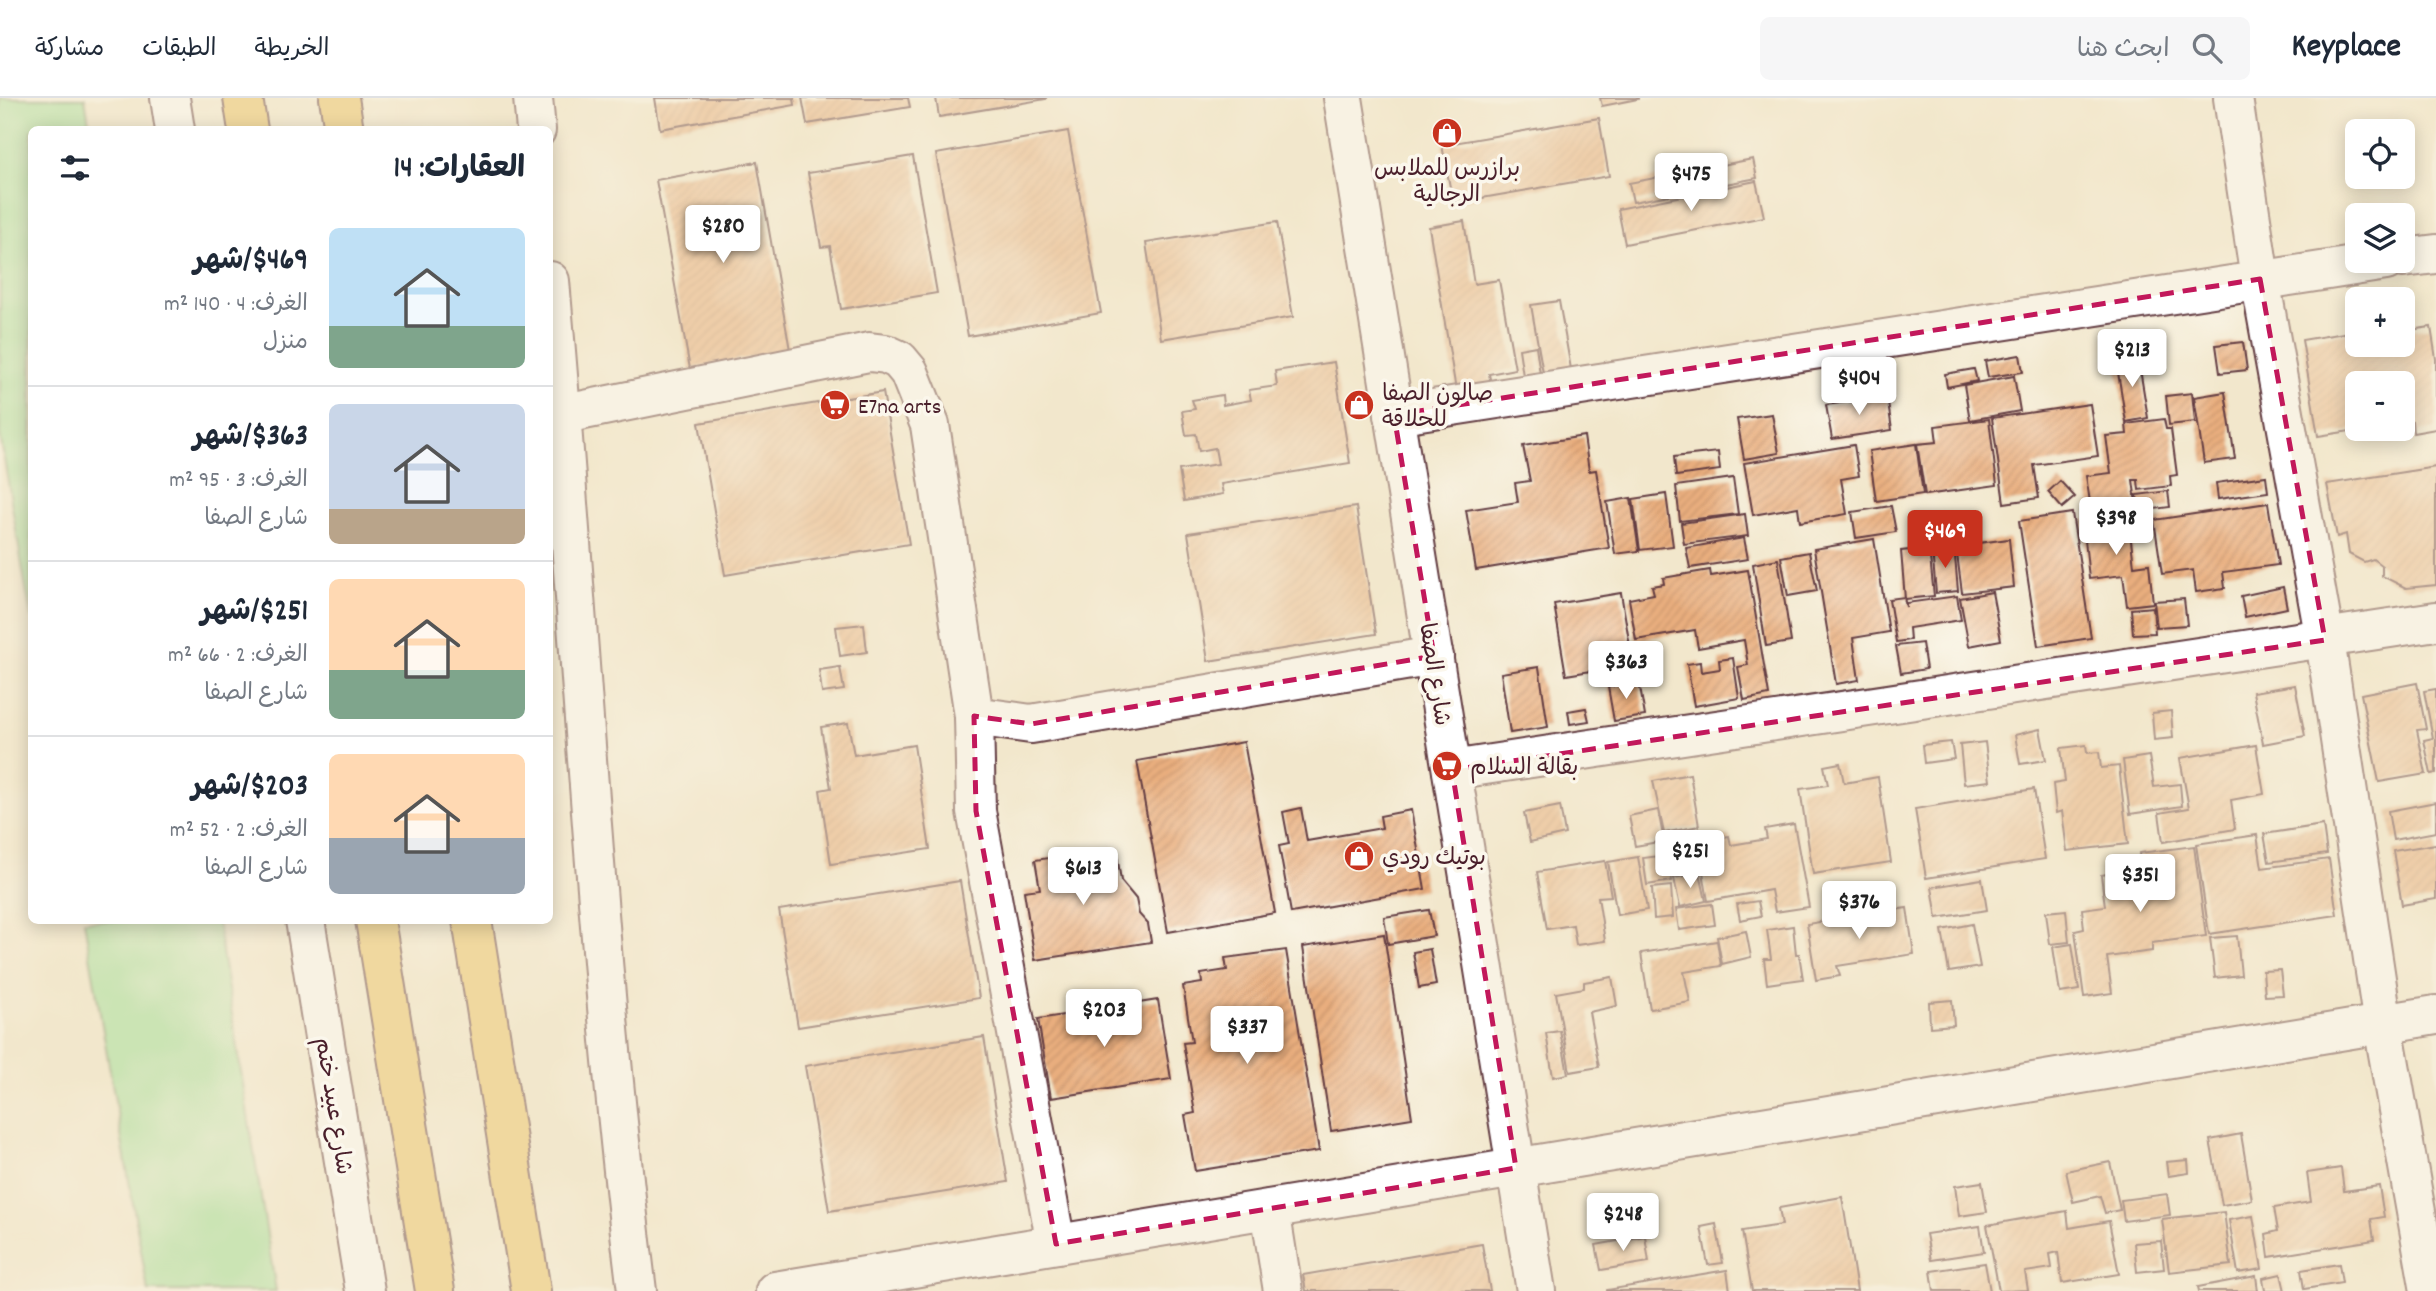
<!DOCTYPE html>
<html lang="ar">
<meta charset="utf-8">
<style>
:root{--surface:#fff;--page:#f6f6f7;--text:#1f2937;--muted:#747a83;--line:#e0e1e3;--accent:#c8321e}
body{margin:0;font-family:Dekko,"Playpen Sans Arabic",sans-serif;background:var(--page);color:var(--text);direction:rtl;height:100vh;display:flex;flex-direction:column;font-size:26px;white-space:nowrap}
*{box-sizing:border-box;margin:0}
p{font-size:23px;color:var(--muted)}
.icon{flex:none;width:38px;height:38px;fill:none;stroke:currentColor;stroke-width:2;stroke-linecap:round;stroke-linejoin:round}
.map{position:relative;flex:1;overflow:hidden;direction:ltr}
.sheet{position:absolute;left:28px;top:28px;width:525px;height:798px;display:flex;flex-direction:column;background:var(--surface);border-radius:10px;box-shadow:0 4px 18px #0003;direction:rtl}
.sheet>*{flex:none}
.buttons{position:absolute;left:2345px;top:21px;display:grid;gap:14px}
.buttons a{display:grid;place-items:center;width:70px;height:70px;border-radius:10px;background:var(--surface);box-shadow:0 4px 18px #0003;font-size:35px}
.price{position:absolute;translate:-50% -60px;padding:0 16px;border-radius:7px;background:#fff;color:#222;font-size:23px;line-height:46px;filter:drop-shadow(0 2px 4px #0008)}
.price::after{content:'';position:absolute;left:50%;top:42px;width:21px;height:16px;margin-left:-10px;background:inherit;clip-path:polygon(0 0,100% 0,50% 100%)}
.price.active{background:var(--accent);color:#fff}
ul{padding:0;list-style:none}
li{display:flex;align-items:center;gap:21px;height:175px;padding:0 28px}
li+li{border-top:2px solid var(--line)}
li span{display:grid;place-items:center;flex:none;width:196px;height:140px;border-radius:10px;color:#555}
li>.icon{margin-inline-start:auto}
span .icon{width:84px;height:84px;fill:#fffc;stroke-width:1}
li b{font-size:30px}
h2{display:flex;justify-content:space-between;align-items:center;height:84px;padding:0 28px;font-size:30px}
header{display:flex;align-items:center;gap:42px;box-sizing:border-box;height:98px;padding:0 35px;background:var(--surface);border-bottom:2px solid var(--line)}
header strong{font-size:33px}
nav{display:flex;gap:38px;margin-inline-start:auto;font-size:24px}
.search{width:490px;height:63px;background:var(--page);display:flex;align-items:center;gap:18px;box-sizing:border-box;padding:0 24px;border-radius:10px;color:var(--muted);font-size:26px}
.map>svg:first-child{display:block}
.green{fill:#9bdf97;stroke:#727f61;stroke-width:2}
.building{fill:url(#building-hatch)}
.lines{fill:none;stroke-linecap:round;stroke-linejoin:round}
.minor-casing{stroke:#633d43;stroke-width:42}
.major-casing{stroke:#633d43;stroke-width:42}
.minor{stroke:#fff;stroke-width:38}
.major{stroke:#eec569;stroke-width:38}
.marked{fill:none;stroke:#c2185b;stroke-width:5;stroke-dasharray:14 9;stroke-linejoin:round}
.labels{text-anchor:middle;stroke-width:7;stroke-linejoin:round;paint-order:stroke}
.poi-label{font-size:23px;fill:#4a1f2b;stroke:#fbf7ec;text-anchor:start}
.street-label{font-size:23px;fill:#4a1f2b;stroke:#fbf7ec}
</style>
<header>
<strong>Keyplace</strong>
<div class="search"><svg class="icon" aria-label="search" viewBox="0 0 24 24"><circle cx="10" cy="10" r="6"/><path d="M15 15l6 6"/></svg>ابحث هنا</div>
<nav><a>الخريطة</a><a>الطبقات</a><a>مشاركة</a></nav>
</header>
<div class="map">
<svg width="2436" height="1193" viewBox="0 0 2436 1193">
<defs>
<pattern id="building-hatch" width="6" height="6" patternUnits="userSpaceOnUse" patternTransform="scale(1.75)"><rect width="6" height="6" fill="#e9ae7e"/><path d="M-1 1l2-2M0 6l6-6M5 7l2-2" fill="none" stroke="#c9956d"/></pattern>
</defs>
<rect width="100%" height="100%" fill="#fbf7ec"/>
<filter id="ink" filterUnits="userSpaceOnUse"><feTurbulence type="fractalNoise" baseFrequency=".0143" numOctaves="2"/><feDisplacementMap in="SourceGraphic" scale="14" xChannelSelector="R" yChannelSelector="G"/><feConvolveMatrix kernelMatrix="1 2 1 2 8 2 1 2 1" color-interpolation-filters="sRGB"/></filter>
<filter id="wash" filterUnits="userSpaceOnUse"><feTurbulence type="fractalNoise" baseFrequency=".00686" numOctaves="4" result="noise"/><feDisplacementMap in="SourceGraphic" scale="28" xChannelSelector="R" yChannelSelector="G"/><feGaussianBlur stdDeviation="1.57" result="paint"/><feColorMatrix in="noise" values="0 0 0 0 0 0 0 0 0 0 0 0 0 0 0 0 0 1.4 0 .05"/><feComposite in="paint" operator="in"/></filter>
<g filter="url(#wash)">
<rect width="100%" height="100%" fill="#f2e7cc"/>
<g class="green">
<path d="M0,0H85L90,31L32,32L31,520L0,337Z"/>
<path d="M84,823H217L276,1193H148Z"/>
</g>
<g id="blocks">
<g class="building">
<path d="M655,0H794L795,7L660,31Z"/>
<path d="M802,0H908L910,9L807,26Z"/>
<path d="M936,0H1046V1L939,19Z"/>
<path d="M1600,0H1638V1L1602,8Z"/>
<path d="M1599,20L1609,78L1453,105L1442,47Z"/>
<path d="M1068,33L1101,215L968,238L936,56Z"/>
<path d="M913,58L937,195L841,211L830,148L821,149L808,75Z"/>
<path d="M1753,61L1757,80L1633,104L1629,85Z"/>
<path d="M757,64L790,252L690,271L656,82Z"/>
<path d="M1756,83L1764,119L1625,146L1618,111Z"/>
<path d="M1464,123L1474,186L1499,182L1515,271L1489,276L1491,286L1456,292L1429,129Z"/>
<path d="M1277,124L1293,219L1161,241L1146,145Z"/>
<path d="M1559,203L1571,271L1543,275L1531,207Z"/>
<path d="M2431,229L2436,261V331L2413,335L2412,323L2403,325V285H2357V332L2318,338L2302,242L2350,234L2351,242L2357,240V247H2403V233Z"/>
<path d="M2130,239L2133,256L2113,259L2111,242Z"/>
<path d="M2243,244L2247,272L2220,275L2216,247Z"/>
<path d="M1536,248L1540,276L1523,278L1519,251Z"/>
<path d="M2020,257L2023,274L1988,279L1985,263Z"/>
<path d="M2138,259L2148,320L2126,324L2116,262Z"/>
<path d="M1334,264L1350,365L1221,386L1223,396L1184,403L1179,372L1218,366L1215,350L1199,353L1196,336L1186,337L1182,313L1195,311L1192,302L1222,297L1223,307L1251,302L1249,292L1277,288L1275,273Z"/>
<path d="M1974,271L1977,283L1947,289L1945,276Z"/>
<path d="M2014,278L2020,313L1970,322L1964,287Z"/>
<path d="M883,294L909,446L725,477L699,325Z"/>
<path d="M2225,294L2235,361L2204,365L2194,299Z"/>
<path d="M2192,295L2195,324L2169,327L2166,298Z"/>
<path d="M1887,298L1892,332L1832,341L1826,307Z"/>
<path d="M2090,306L2098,358L2034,367L2039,400L2004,405L1992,320Z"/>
<path d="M1772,316L1779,355L1744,361L1737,321Z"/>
<path d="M1989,321L1997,387L1925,397L1917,346L1937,344L1935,328Z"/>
<path d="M2164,321L2166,331H2171L2177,377L2170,378L2171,388L2139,392L2138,382H2133L2137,412L2092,417L2086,378L2111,375L2106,338L2127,336L2126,326Z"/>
<path d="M1584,338L1589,373L1596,372L1609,450L1476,472L1466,412L1518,404L1515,385L1530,383L1523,348Z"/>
<path d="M1916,346L1923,396L1876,403L1869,353Z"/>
<path d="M1854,347L1859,378L1841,381L1847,416L1800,424L1798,409L1753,417L1744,365Z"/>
<path d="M1718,354L1720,372L1676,378L1674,359Z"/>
<path d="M2436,369V487L2406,490L2382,478V468L2373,461L2364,464L2349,456L2346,436L2337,439L2327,386Z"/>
<path d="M2266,378L2268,394L2218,401L2216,385Z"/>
<path d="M1733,380L1738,416L1680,423L1676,388Z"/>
<path d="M2060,383L2075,399L2062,410L2048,394Z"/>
<path d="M2168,393L2170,409L2139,413L2137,397Z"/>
<path d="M1666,396L1673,448L1640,452L1633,401Z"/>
<path d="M1631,400L1639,453L1615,456L1607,404Z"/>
<path d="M2268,405L2278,467L2223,474L2225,490L2196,494L2193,472L2162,476L2154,422Z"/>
<path d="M1891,408L1896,434L1856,440L1852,414Z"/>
<path d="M1356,409L1376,536L1208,563L1188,435Z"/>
<path d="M2072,415L2091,540L2038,548L2019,423Z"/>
<path d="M1745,416L1748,438L1684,446L1681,425Z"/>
<path d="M2128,417L2134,468L2149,466L2153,505L2127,508L2123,477L2089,481L2083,422Z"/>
<path d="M1744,440L1748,461L1690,470L1686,450Z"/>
<path d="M1874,441L1889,534L1853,540L1859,582L1836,586L1814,451Z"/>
<path d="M2009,441L2014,489L1962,495L1956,448Z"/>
<path d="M1954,448L1958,493L1936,495L1932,451Z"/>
<path d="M1929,450L1934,498L1905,501L1901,453Z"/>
<path d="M1809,454L1817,493L1788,498L1781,459Z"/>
<path d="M1778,461L1791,544L1766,548L1753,466Z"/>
<path d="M1710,472L1711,478L1748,472L1769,597L1744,602L1738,569L1748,567L1744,542L1698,550L1695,532L1636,542L1629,501L1654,496L1652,488L1664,486L1663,480Z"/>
<path d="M2283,489L2287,510L2245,519L2241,498Z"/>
<path d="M1992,494L2001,542L1969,548L1960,500Z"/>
<path d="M1621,495L1633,566L1566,577L1554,506Z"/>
<path d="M1957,498L1961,522L1909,530L1910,542L1896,544L1889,501L1904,499L1906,509V505Z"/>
<path d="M2184,501L2187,527L2157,529L2154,503Z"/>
<path d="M2153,509L2155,535L2133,536L2131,511Z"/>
<path d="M864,526L867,554L840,558L836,529Z"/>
<path d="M1922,545L1926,571L1901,575L1896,548Z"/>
<path d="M1733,560L1739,600L1694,608L1687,566L1700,564L1701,574L1720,571L1719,562Z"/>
<path d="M840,569L844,592L822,595L819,572Z"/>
<path d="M1539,569L1548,629L1510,635L1501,575Z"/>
<path d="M1639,584L1645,618L1614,623L1608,589Z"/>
<path d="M2417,585L2426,631L2417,632L2426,676L2379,684L2361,596Z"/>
<path d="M2295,587L2305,638L2263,646L2253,594Z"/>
<path d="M2436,591V675L2431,676L2424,642L2433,640L2424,593Z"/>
<path d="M1586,610L1589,623L1570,626L1568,613Z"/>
<path d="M2171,613L2173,640L2154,642L2152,615Z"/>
<path d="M848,625L854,657L914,647L930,751L831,766L820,692L831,690L821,629Z"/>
<path d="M2040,631L2046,662L2020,666L2015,637Z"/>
<path d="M1244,644L1275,815L1168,834L1137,663Z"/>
<path d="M1951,644L1954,661L1924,665L1922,647Z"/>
<path d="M1985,644L1990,683L1964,686L1960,647Z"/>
<path d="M2086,647L2087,655L2099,654L2101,670L2119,668L2128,746L2067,753L2062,713L2056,715L2053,686L2065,684L2061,650Z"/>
<path d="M2256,647L2264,696L2231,702L2235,731L2163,744L2159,715L2189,710L2180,660Z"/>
<path d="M2149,658L2154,689L2180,686L2182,708L2130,716L2123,662Z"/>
<path d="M1840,665L1844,685L1878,679L1891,764L1813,776L1800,691L1828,687L1824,668Z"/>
<path d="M1690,676L1699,728L1664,735L1653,683Z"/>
<path d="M2034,691L2045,761L1926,780L1915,711Z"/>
<path d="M2436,704V734L2393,742L2388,713Z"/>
<path d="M1560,708L1565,736L1530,744L1524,715Z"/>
<path d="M1301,710L1307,743L1382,730L1380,718L1411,712L1425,791L1291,815L1279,748L1289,746L1283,714Z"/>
<path d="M1658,712L1664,743L1635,748L1629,718Z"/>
<path d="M1794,726L1809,809L1775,814L1771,792L1708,803L1698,744L1729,738L1731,747L1767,741L1765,731Z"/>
<path d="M2323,727L2327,756L2269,764L2264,736Z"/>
<path d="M2257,737L2262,770L2329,761L2337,817L2209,836L2196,746Z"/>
<path d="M2436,746V801L2402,807L2393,753Z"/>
<path d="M2194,748L2206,838L2152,845V853L2107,859L2112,895L2084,899L2075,833L2084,831L2082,811L2105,808L2101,777L2130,772L2133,794L2144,793L2139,755Z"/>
<path d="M1116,750L1121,783L1136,801L1139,816L1148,826L1151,844L1035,862L1024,793L1040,791L1035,762Z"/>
<path d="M1694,755L1698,772L1675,776L1672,759Z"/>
<path d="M1667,757L1672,783L1647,787L1643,760Z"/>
<path d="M1638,759L1647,812L1617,817L1608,764Z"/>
<path d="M1605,763L1611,798L1598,799L1605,843L1576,847L1573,827L1547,831L1537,774Z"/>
<path d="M1700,775L1706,803L1680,809L1674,780Z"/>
<path d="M1982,781L1987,812L1937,820L1932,789Z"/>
<path d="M960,783L979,900L798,929L779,812Z"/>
<path d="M1671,788L1673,819L1654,821L1652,790Z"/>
<path d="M1758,803L1761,818L1740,822L1737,806Z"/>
<path d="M1712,806L1715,827L1679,832L1676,811Z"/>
<path d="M1907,810L1914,856L1837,868L1840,878L1816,882L1807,826Z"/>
<path d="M1429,812L1434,838L1388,846L1384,819Z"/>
<path d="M2066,812L2069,844L2050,846L2046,814Z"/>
<path d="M1972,826L1980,869L1949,874L1942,832Z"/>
<path d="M1793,828L1796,856H1799L1803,881L1767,886L1764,861H1771L1767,832Z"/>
<path d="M1746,833L1751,859L1722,866L1717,839Z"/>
<path d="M1384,836L1412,1020L1331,1033L1303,849Z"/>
<path d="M2237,838L2241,877L2215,880L2210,840Z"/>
<path d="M1717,843L1721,868L1684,874L1690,904L1650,911L1641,855Z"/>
<path d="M2072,846L2079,892L2060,895L2053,849Z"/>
<path d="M1430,851L1436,887L1419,890L1413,854Z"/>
<path d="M1286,852L1319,1053L1195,1073L1185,1017L1195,1015L1183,945L1192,944L1183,888L1202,885L1201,876L1227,872L1225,860Z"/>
<path d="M2280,872L2283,897L2265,898L2263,873Z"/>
<path d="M1612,879L1617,908L1589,914L1599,969L1570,974L1556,895L1584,890V884Z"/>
<path d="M1158,902L1171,981L1051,1000L1038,921Z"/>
<path d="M1952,902L1954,927L1930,929L1929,904Z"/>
<path d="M1560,933L1568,976L1553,979L1546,935Z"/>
<path d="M984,939L1008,1084L829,1113L805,968Z"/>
<path d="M2241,1036L2252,1102L2222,1107L2210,1042Z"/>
<path d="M2188,1062L2189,1075L2168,1078L2166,1064Z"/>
<path d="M2110,1064L2120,1112L2105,1115L2100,1098L2073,1104L2066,1073Z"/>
<path d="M2341,1070L2344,1093L2379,1088L2384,1119L2371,1121L2374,1142L2269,1159L2266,1136L2278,1133L2274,1110L2311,1104L2307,1075Z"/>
<path d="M1982,1084L1987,1114L1959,1118L1955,1088Z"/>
<path d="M2167,1096L2170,1117L2124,1123L2121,1102Z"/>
<path d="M1842,1099L1857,1193H1752L1742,1133L1782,1127L1779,1110Z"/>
<path d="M2067,1113L2069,1130L2109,1123L2119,1176L2062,1185L2058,1154L2050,1156L2052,1170L2025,1174L2028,1192L1999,1193L1987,1127Z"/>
<path d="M2224,1114L2231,1167L2169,1174L2162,1121Z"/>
<path d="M2253,1118L2262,1171L2238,1175L2229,1122Z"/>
<path d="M1716,1126L1723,1165L1708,1167L1701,1129Z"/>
<path d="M1980,1128L1984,1154L1931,1162L1926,1136Z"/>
<path d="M1645,1138L1649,1164L1601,1172L1596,1147Z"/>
<path d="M2161,1143L2164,1171L2137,1174L2134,1145Z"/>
<path d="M1482,1146L1490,1193H1306L1303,1177Z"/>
<path d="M1985,1165L1990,1193H1934L1931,1173Z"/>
<path d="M2339,1166L2342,1185L2304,1191L2301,1172Z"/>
<path d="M1727,1172L1730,1193H1607V1192Z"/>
<path d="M2281,1176L2285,1193H2265L2263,1180Z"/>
<path d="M2256,1178L2258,1193H2199L2198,1189Z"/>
</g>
</g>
</g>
<g filter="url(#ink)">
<use href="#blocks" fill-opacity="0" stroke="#633d43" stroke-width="2"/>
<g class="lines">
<g class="minor-casing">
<g id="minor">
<path d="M170,0L175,32"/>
<path d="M533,0L536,32"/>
<path d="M1343,0L1536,1193"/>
<path d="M2233,0L2260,181L2325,542L2383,927L2430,1193"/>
<path d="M2403,160L2436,156"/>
<path d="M550,183C580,519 595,858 637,1193"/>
<path d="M1394,317L2386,163"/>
<path d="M550,319L869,254L886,256L899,262L909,274L930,327L974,618L976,713L1056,1146"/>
<path d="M974,618L1031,626L1434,558"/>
<path d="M1452,672L2436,523"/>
<path d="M305,822L365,1193"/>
<path d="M1270,1111L1283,1193"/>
<path d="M775,1193L2436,917"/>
</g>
</g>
<g class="major-casing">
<g id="major">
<path d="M243,0L248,32"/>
<path d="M339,0L344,32"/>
<path d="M375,822L435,1193"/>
<path d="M472,822L531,1193"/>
</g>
</g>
<use href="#minor" class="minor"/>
<use href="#major" class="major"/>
</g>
</g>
<path d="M0 0H2436V1193H0ZM2260,181L2325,542L1452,672L1516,1070L1056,1146L976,713L974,618L1031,626L1434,558L1394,317Z" fill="#f2e7cc" fill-opacity=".55" fill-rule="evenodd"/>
<path class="marked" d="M2260,181L2325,542L1452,672L1516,1070L1056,1146L976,713L974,618L1031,626L1434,558L1394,317Z"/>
<defs>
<g id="shop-disc" transform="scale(1.575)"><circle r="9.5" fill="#c8321e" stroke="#fbf7ec"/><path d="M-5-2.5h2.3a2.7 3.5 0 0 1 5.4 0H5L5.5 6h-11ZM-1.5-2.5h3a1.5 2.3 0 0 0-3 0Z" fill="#fff"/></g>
<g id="supermarket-disc" transform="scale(1.575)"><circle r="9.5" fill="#c8321e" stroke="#fbf7ec"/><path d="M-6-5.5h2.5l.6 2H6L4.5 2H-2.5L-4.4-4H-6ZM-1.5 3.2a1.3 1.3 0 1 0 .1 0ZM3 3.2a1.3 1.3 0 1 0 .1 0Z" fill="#fff"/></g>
</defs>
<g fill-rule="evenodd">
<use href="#shop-disc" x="1447" y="35"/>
<use href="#supermarket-disc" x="835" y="307"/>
<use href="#shop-disc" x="1359" y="307"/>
<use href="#supermarket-disc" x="1447" y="668"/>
<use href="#shop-disc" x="1359" y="758"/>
</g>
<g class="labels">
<g class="poi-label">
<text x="1447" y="77" text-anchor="middle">برازرس للملابس<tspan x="1447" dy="26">الرجالية</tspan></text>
<text x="1382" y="302">صالون الصفا<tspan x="1382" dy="26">للحلاقة</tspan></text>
<text x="858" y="315">E7na arts</text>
<text x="1470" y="676">بقالة السلام</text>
<text x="1382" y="766">بوتيك رودي</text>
</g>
<g class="street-label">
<text transform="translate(1436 576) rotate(81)" y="8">شارع الصفا</text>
<text transform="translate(335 1008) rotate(81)" y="8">شارع عبيد ختم</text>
</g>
</g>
</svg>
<div class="buttons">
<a><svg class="icon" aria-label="locate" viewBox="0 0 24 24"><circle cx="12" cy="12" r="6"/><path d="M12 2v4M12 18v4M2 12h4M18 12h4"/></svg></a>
<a><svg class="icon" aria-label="layers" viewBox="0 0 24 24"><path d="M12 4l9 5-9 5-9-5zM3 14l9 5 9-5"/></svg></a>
<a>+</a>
<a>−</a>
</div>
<b class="price" style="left:1691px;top:115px">$475</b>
<b class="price" style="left:723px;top:167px">$280</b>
<b class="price" style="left:2132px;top:291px">$213</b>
<b class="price" style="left:1859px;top:319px">$404</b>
<b class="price" style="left:2116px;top:459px">$398</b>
<b class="price active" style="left:1945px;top:472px">$469</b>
<b class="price" style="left:1626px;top:603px">$363</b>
<b class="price" style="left:1690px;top:792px">$251</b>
<b class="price" style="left:1083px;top:809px">$613</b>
<b class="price" style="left:2140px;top:816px">$351</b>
<b class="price" style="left:1859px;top:843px">$376</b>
<b class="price" style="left:1104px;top:951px">$203</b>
<b class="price" style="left:1247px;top:968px">$337</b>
<b class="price" style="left:1623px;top:1155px">$248</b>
<section class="sheet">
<h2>العقارات: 14<svg class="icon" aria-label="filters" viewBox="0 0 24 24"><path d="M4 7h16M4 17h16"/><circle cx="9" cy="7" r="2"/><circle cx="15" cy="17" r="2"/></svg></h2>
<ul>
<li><span style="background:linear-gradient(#bfe0f5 70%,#7fa58c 0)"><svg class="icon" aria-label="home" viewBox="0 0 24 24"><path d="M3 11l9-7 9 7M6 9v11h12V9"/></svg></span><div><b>$469/شهر</b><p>الغرف: 4 · 140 m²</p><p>منزل</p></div></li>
<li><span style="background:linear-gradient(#c9d6e8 75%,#b9a48a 0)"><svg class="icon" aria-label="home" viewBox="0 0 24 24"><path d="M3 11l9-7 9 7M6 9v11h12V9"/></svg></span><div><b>$363/شهر</b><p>الغرف: 3 · 95 m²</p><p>شارع الصفا</p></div></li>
<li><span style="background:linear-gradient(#ffd9b3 65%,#7fa58c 0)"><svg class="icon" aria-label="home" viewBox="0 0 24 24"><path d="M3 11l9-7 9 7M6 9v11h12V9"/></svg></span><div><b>$251/شهر</b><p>الغرف: 2 · 66 m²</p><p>شارع الصفا</p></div></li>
<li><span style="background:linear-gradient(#ffd9b3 60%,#9aa5b1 0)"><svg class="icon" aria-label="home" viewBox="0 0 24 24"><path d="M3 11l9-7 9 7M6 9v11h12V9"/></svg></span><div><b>$203/شهر</b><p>الغرف: 2 · 52 m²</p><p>شارع الصفا</p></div></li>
</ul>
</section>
</div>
